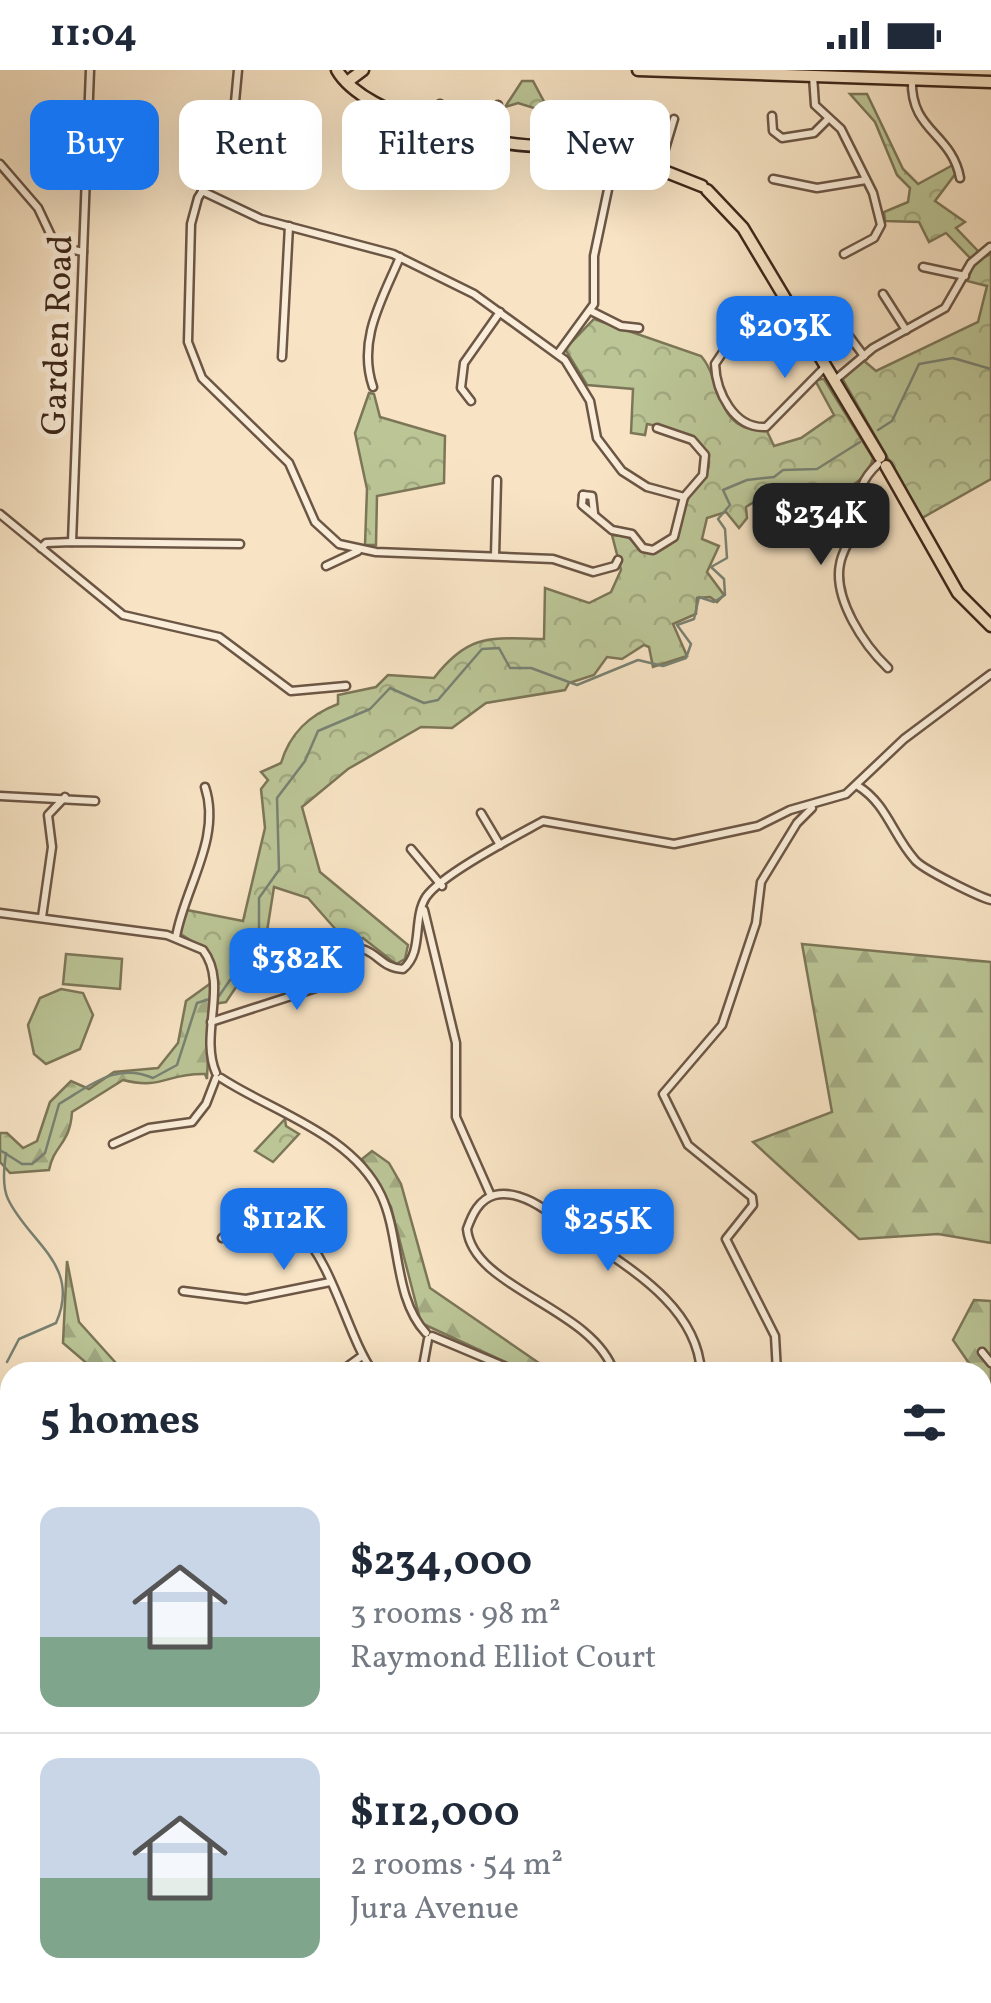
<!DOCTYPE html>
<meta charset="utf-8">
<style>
:root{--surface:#fff;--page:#f6f6f7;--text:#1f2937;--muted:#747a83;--line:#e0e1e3;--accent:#1a73e8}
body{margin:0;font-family:Vollkorn,serif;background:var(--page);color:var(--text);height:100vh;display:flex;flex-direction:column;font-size:38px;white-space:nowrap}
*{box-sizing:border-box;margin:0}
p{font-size:32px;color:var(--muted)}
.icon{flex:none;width:55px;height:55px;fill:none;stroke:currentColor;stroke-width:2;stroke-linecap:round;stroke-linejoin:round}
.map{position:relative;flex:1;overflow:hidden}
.panel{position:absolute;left:0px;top:1292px;width:992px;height:642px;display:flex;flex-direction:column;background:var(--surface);border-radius:30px 30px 0 0;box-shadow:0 10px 40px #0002}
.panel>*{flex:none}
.hud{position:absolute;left:30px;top:30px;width:932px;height:90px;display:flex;gap:20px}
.price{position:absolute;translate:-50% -85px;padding:0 22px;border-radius:20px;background:var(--accent);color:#fff;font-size:32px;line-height:65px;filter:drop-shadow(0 2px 5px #0008)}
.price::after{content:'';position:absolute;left:50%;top:60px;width:30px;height:22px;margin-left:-15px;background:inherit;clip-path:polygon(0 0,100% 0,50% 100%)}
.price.current{background:#222;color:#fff}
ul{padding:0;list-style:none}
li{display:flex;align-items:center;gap:30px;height:250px;padding:0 40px}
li+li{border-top:2px solid var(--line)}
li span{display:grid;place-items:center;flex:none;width:280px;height:200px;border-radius:20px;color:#555}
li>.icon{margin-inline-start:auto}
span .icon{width:120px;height:120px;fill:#fffc;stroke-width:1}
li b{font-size:42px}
h2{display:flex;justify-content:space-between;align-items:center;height:120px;padding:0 40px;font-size:42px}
.tag{padding:0 35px;border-radius:20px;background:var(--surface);box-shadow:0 10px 40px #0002;font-size:35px;line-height:90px}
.tag.current{background:var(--accent);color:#fff}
.status{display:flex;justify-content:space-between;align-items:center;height:70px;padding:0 50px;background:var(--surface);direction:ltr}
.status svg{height:28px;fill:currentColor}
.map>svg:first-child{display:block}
.forest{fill:url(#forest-firs);stroke:#7c7658;stroke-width:2.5}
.park{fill:url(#park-crowns);stroke:#7c7658;stroke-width:2.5}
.pitch{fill:#bbc596;stroke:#7c7658;stroke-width:2.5}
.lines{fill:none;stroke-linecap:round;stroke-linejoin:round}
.stream{stroke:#788273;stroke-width:2.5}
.minor-casing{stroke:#6c5645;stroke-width:11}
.major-casing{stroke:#3d271a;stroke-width:15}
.minor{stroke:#faedd9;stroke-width:6}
.major{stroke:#f8e4c5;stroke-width:10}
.labels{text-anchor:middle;stroke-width:10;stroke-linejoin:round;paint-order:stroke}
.street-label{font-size:35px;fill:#3d271a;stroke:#faedd9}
</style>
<div class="status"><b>11:04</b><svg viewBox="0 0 49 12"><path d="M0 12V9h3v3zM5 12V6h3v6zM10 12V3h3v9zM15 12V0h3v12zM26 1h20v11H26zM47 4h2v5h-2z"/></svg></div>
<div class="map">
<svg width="991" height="1933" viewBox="0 0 991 1933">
<defs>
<pattern id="forest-firs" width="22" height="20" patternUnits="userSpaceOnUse" patternTransform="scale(2.5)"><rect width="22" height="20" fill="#bbc596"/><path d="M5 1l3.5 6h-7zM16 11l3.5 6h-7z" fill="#a2a981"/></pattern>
<pattern id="park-crowns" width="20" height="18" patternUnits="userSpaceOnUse" patternTransform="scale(2.5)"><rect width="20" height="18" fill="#bbc596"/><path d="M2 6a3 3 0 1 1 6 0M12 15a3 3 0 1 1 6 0" fill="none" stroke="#a2a981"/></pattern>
</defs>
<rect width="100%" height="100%" fill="#f8e4c5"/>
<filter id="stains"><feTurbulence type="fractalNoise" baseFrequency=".002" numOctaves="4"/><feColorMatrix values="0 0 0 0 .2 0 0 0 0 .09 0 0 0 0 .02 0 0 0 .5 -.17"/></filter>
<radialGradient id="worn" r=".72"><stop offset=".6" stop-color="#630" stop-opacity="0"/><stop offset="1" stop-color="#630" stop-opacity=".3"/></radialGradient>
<g class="forest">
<path d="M802,874L991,892V1173L938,1164L859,1169L753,1072L832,1042Z"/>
<path d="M211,913L207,1009L205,1004C166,1003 163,1020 123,1010L72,1042C70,1075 54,1074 49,1100L10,1103L0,1092V1063H7L23,1078L37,1071L50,1032L71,1011L89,1019L114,1002L158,998L178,973L186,931Z"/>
<path d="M372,1081L389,1093L401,1114L430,1218L552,1302H527L421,1253L391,1137L362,1089Z"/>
<path d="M67,1191L79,1252L124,1302H97L63,1273Z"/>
<path d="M974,1230L991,1231V1325L983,1313L982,1302H975L953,1270Z"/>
<path d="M991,1451V1660L983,1661V1568Z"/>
<path d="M983,1812H991V1933H932V1925H982Z"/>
</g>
<g class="park">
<path d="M522,11H533L550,43L518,33L505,37Z"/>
<path d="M850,24H867L903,99L918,114L953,95L956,103L935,131L965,152L956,158L978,181L971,189L946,163L929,172L919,152L885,151L884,142L908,132L910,118L897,105L875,52Z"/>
<path d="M991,184V409L922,448L842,308L863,290L876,301L978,252L987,216L967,211L975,191Z"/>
<path d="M594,249L701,286C722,309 716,366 766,359L774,376L801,368L834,345L815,310L824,309L873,388C863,426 816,426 783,436C767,431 763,425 746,437L747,448L739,458L726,442L707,448L702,469L719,476L707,502L724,525L717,532L710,527L697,528L696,544L673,554L687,586L653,597L649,577L644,575L622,589L607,587L594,605L569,613L565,620L486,633L452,658L421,657L348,699L302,737L320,802L408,875L405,889L396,894L363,868L345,870L308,828L274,817L265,874L226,932L214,934C218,889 216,886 179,863L182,839L243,851L265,758L261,719L268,710L261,702L281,693C290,663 309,645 338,634V625L376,617L388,605L434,608C469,563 490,568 544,569L545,518L589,533L611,522L621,500L612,465L626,466L650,483C692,472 671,453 686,428C691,421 698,417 703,410C727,372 673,359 647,354L645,365L631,363L633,319L587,315L565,279Z"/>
<path d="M369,323L374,324L380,347L445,366L444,413L377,426L376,475H365L367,419L355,363Z"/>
<path d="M285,1049L286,1056L299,1064L273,1092L255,1081Z"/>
</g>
<g class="pitch">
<path d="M66,884L122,889L120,919L63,914Z"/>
<path d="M61,919L83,923L93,945L80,979L46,994L34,984L28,955L40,928Z"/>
</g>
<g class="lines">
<g class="stream">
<path d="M878,360L892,351L919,294L953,288L991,299"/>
<path d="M0,1080L22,1094H32L45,1083L59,1034C91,1015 116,992 153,1008L177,995L197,933L219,926L259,868V828L279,800L277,728L305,691L318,661L370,639L390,618L424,633L438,630L482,579L499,578L510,598H531L577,615L638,590L663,596L686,588L691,574L677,555L694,549L699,527L714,532L725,525L724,509L711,497L727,488L725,459L718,449L730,435L723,420L747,410L774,407L783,400L817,399L860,372"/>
<path d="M6,1083C4,1098 2,1116 8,1129C28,1172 82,1195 56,1253L19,1269L7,1292"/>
</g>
<g class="minor-casing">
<g id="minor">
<path d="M238,0L231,75L198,128L191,154L188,272L202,308L289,393L315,452L339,474L376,482L553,489L593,502L615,496L618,490"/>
<path d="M813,6L815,35L841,59L873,123L881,155L874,168L844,184"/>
<path d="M912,10C910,61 952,63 960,108"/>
<path d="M772,46L773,61L782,68L814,63L828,49"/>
<path d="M236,54L295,66"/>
<path d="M438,57L440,34"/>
<path d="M496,69L498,35"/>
<path d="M554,76L555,37"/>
<path d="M609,90L613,38"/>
<path d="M0,94L38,138L56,176L83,182"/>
<path d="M659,99L674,49"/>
<path d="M773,109L817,118L866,110"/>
<path d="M202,121L261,149L393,184L474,224L565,290L590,331L597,368L622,401L647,417L684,427"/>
<path d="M923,197L965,206"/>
<path d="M883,224L906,260"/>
<path d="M591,241L621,256L639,258"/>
<path d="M837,250L864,286"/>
<path d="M762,254L725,279L715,294C716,322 734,359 766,357L825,297"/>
<path d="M559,282L594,234V186L614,91"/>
<path d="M282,287L289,156"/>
<path d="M835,310L873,278L945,238L971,193L990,177"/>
<path d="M373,317C357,270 382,230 400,187"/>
<path d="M471,331L461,318L464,293L500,242"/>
<path d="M657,358L692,370L705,385L703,405L684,427"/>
<path d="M878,394C856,414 859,430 854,457C851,470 842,481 840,494C833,529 864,575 888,598"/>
<path d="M583,425L582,435L612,460L632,464L643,478L653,480L674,467L684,427"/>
<path d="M583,425L592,426L594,443"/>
<path d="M778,439L848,422L856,425"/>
<path d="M0,444L123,545L219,567L291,621L346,616"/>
<path d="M72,472L90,0"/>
<path d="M41,478L46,473L72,472L240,474"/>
<path d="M495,486L497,410"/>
<path d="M326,496L358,481"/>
<path d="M858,716C887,734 893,766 915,790C922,799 979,827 991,830"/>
<path d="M0,726L95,731"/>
<path d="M481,743L500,775"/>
<path d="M411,779L442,816"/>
<path d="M424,840L456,973V1047L491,1126"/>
<path d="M0,843L167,865L203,880C229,914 199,964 216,1003"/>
<path d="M42,847L52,777L48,745L65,727"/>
<path d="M176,867C184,819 222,768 205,717"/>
<path d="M211,952L322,916L345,878C377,874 377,898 403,899C424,882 412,849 426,827C442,804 516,766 543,751L674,774L758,756L790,740L846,724L904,669L991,604"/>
<path d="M221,1008C273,1042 352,1064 381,1125C401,1167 393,1228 426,1263"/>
<path d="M113,1074L149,1058L192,1052L206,1034L216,1008"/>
<path d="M222,1168C317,1092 335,1250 373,1302"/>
<path d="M183,1221L246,1229L330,1212"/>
<path d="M432,1266L518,1302"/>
<path d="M982,1282L991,1293"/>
<path d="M340,1302L362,1286"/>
<path d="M422,1302L428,1269"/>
<path d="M614,1302C592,1237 473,1219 467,1159C472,1145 479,1129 495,1125C524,1118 556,1148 578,1163C627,1197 697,1235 701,1302"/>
<path d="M777,1302L775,1266L726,1169L753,1135L752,1127L688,1075L663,1024L722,955L756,853L761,812L797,753L812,738"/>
<path d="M967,1302V1298"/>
<path d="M0,1631L10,1636"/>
<path d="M0,1767H10"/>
<path d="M982,1804L991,1802"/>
<path d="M692,1925L769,1930"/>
<path d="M4,1933L10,1919"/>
<path d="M249,1933L253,1925"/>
<path d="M423,1933L424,1925"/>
<path d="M534,1933L535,1925"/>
<path d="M816,1933V1925"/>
<path d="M895,1933V1925"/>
</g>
</g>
<g class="major-casing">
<g id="major">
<path d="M337,0C364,48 496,78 549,76"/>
<path d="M638,0L991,12"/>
<path d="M351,9L363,0"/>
<path d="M555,78L659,99L702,116"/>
<path d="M707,120L743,158L880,387"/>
<path d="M886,396L958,523L991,556"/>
</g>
</g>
<use href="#minor" class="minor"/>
<use href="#major" class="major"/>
</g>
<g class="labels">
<g class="street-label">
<text transform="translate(56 265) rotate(-88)" y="12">Garden Road</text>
</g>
</g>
<rect width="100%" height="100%" filter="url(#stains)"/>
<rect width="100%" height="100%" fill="url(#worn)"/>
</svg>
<b class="price" style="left:785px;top:311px">$203K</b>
<b class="price current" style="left:821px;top:498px">$234K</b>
<b class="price" style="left:297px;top:943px">$382K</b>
<b class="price" style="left:284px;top:1203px">$112K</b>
<b class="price" style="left:608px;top:1204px">$255K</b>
<div class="hud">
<a class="tag current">Buy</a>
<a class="tag">Rent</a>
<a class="tag">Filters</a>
<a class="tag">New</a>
</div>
<section class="panel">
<h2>5 homes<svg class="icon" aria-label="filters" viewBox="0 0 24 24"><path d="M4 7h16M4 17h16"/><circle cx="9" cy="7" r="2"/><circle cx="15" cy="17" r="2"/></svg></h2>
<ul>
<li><span style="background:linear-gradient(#c9d6e8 65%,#7fa58c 0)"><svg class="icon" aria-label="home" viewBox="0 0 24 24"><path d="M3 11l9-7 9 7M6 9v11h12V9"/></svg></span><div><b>$234,000</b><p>3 rooms · 98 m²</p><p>Raymond Elliot Court</p></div></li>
<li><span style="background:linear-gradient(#c9d6e8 60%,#7fa58c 0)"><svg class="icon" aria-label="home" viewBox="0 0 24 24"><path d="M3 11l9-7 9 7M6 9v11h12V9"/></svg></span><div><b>$112,000</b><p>2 rooms · 54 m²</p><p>Jura Avenue</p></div></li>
</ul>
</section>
</div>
